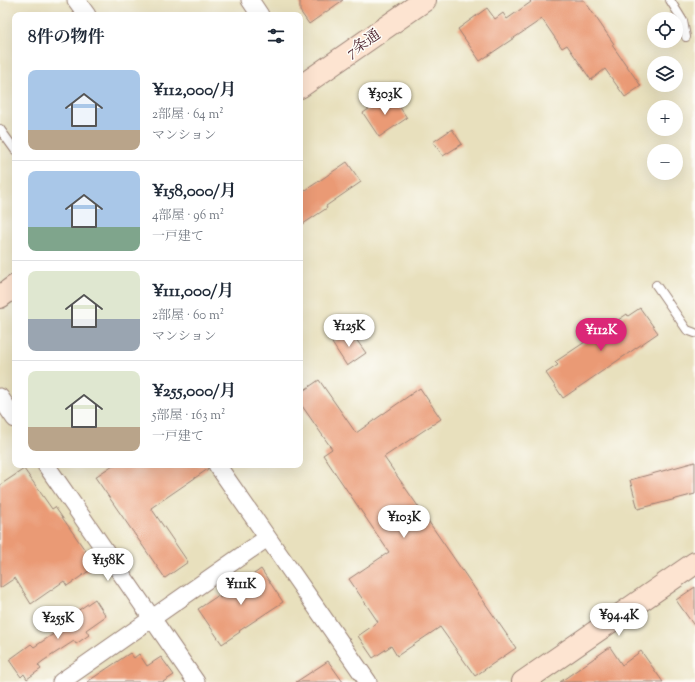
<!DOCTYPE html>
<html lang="ja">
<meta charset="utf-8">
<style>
:root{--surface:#fff;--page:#f2f2f3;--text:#1f2937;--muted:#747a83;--line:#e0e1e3;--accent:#db2777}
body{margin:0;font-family:"Sorts Mill Goudy","Noto Serif JP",serif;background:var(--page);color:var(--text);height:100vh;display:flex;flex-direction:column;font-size:15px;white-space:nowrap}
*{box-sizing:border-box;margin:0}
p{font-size:13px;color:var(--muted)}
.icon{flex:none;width:22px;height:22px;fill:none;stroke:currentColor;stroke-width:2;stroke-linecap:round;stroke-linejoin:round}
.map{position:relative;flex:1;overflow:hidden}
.sheet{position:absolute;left:12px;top:12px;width:291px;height:456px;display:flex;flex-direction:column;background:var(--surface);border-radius:8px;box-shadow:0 4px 16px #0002}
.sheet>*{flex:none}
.tools{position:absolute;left:647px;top:12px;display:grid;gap:8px}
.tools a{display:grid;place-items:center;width:36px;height:36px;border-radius:50%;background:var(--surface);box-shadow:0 4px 16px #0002;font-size:20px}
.price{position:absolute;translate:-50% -34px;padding:0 9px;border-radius:14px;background:#fff;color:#222;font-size:13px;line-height:26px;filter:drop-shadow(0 1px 2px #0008)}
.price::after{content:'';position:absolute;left:50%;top:24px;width:12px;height:9px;margin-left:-6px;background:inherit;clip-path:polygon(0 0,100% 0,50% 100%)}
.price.selected{background:var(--accent);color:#fff}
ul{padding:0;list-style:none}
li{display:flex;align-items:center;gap:12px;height:100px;padding:0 16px}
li+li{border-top:1px solid var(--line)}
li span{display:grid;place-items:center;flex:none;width:112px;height:80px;border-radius:8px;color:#555}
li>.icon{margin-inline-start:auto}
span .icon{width:48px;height:48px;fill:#fffc;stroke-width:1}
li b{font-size:17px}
h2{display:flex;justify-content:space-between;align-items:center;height:48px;padding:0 16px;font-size:17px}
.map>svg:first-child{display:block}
.building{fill:#ea9a74}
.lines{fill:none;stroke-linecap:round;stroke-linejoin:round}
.lane-casing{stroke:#998074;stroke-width:10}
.street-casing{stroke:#998074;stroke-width:19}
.secondary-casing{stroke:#998074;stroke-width:24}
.lane{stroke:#fff;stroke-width:8}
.street{stroke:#fff;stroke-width:17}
.secondary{stroke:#fde4d1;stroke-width:22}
.labels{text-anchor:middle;stroke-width:3;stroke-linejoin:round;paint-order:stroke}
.street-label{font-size:15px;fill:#4a1f2b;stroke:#fdfcf7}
</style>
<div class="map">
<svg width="695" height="682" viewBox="0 0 695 682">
<rect width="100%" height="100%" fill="#fdfcf7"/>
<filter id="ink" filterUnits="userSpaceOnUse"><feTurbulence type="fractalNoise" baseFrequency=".025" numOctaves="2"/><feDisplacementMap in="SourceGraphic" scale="8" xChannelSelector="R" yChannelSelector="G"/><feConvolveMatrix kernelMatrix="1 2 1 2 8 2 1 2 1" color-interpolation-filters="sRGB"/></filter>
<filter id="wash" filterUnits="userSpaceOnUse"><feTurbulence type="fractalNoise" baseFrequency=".012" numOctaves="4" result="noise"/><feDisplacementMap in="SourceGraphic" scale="16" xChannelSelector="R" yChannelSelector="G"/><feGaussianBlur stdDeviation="0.9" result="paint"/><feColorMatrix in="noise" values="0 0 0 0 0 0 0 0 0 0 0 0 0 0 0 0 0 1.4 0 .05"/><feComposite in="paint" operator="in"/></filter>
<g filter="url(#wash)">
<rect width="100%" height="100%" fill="#e8e0bd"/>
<g id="blocks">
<g class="building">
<path d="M300,0H343L309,24L300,11Z"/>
<path d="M529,0H584L614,44L612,45L641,86L625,97L605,69L591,80L567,45L562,48L542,19L480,61L458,29L487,8L495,19L503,13L507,19L531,2Z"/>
<path d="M391,94L407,118L379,137L363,113Z"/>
<path d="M452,129L462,144L443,156L433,142Z"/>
<path d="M347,162L361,182L326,206L327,208L300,226V194Z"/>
<path d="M640,308L658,333L563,398L546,373L558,365L555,362L627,314L628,316Z"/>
<path d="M350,331L366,353L347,366L332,343Z"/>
<path d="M319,380L356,433L420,388L441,419L384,457L516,648L475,676L440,627L397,656L391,646L373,658L358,636L378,622L349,579L389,552L323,455L332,449L300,403V393Z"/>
<path d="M695,462V494L638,509L630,480Z"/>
<path d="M113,465H207L208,469L151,508L188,562L165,578L95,477Z"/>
<path d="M24,469L52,509L55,507L96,566L67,586L64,581L31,604L15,578L0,588V485Z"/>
<path d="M261,569L283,602L239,631L240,632L222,644L198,609L219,595L220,598Z"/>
<path d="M695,587V627L676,600Z"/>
<path d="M95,599L106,616L86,630L89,635L76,644L74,641L43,661L38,665L41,669L27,679L24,674L21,677L9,660L31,644L34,647L64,627L61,622Z"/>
<path d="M610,647L622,665L641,651L663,682H560Z"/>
<path d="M130,653L134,658L139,654L147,666L161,657L174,675L163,682H87Z"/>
<path d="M328,661L343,682H296Z"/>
</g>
</g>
</g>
<g filter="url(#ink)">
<use href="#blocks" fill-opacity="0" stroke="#998074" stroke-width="1"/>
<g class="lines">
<g class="lane-casing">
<g id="lane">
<path d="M670,0L683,21L686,37"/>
<path d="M0,129L15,150"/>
<path d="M656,285L687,330L695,333"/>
</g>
</g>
<g class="street-casing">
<g id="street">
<path d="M76,0L87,15"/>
<path d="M250,0L260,15"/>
<path d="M0,397L15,419"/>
<path d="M46,465L196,682"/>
<path d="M217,465L368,682"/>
<path d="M61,682L267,538"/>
</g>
</g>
<g class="secondary-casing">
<g id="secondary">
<path d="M300,87L425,0"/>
<path d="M0,297L15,286"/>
<path d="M523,682L695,563"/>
</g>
</g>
<use href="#lane" class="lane"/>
<use href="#street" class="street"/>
<use href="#secondary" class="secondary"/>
</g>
</g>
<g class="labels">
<g class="street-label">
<text transform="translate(363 43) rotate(-35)" y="5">7条通</text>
</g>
</g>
</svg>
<div class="tools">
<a><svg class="icon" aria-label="locate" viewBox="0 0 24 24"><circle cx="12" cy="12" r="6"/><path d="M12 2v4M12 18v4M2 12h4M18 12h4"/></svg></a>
<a><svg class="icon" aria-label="layers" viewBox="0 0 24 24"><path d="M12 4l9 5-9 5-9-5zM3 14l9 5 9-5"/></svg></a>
<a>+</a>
<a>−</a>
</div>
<b class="price" style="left:385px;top:116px">¥303K</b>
<b class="price" style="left:349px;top:348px">¥125K</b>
<b class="price selected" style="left:601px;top:352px">¥112K</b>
<b class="price" style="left:404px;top:539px">¥103K</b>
<b class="price" style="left:108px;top:582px">¥158K</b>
<b class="price" style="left:241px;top:606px">¥111K</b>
<b class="price" style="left:619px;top:637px">¥94.4K</b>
<b class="price" style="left:58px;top:640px">¥255K</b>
<section class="sheet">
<h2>8件の物件<svg class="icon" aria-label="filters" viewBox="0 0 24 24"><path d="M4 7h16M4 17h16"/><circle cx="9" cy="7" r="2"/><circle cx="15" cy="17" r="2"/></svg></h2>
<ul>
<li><span style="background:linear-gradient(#a9c7e8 75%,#b9a48a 0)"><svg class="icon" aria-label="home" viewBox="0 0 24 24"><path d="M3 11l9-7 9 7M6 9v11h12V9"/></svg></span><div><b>¥112,000/月</b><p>2部屋 · 64 m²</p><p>マンション</p></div></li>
<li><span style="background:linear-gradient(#a9c7e8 70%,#7fa58c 0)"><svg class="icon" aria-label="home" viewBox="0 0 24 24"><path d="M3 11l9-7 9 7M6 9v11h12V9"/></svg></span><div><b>¥158,000/月</b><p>4部屋 · 96 m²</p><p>一戸建て</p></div></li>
<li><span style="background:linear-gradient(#dfe7d0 60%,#9aa5b1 0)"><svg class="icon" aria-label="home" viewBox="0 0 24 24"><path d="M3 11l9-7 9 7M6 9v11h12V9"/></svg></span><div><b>¥111,000/月</b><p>2部屋 · 60 m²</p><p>マンション</p></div></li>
<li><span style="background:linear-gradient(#dfe7d0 70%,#b9a48a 0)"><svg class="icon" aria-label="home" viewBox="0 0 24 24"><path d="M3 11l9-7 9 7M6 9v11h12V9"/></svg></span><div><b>¥255,000/月</b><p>5部屋 · 163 m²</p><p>一戸建て</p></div></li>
</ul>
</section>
</div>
